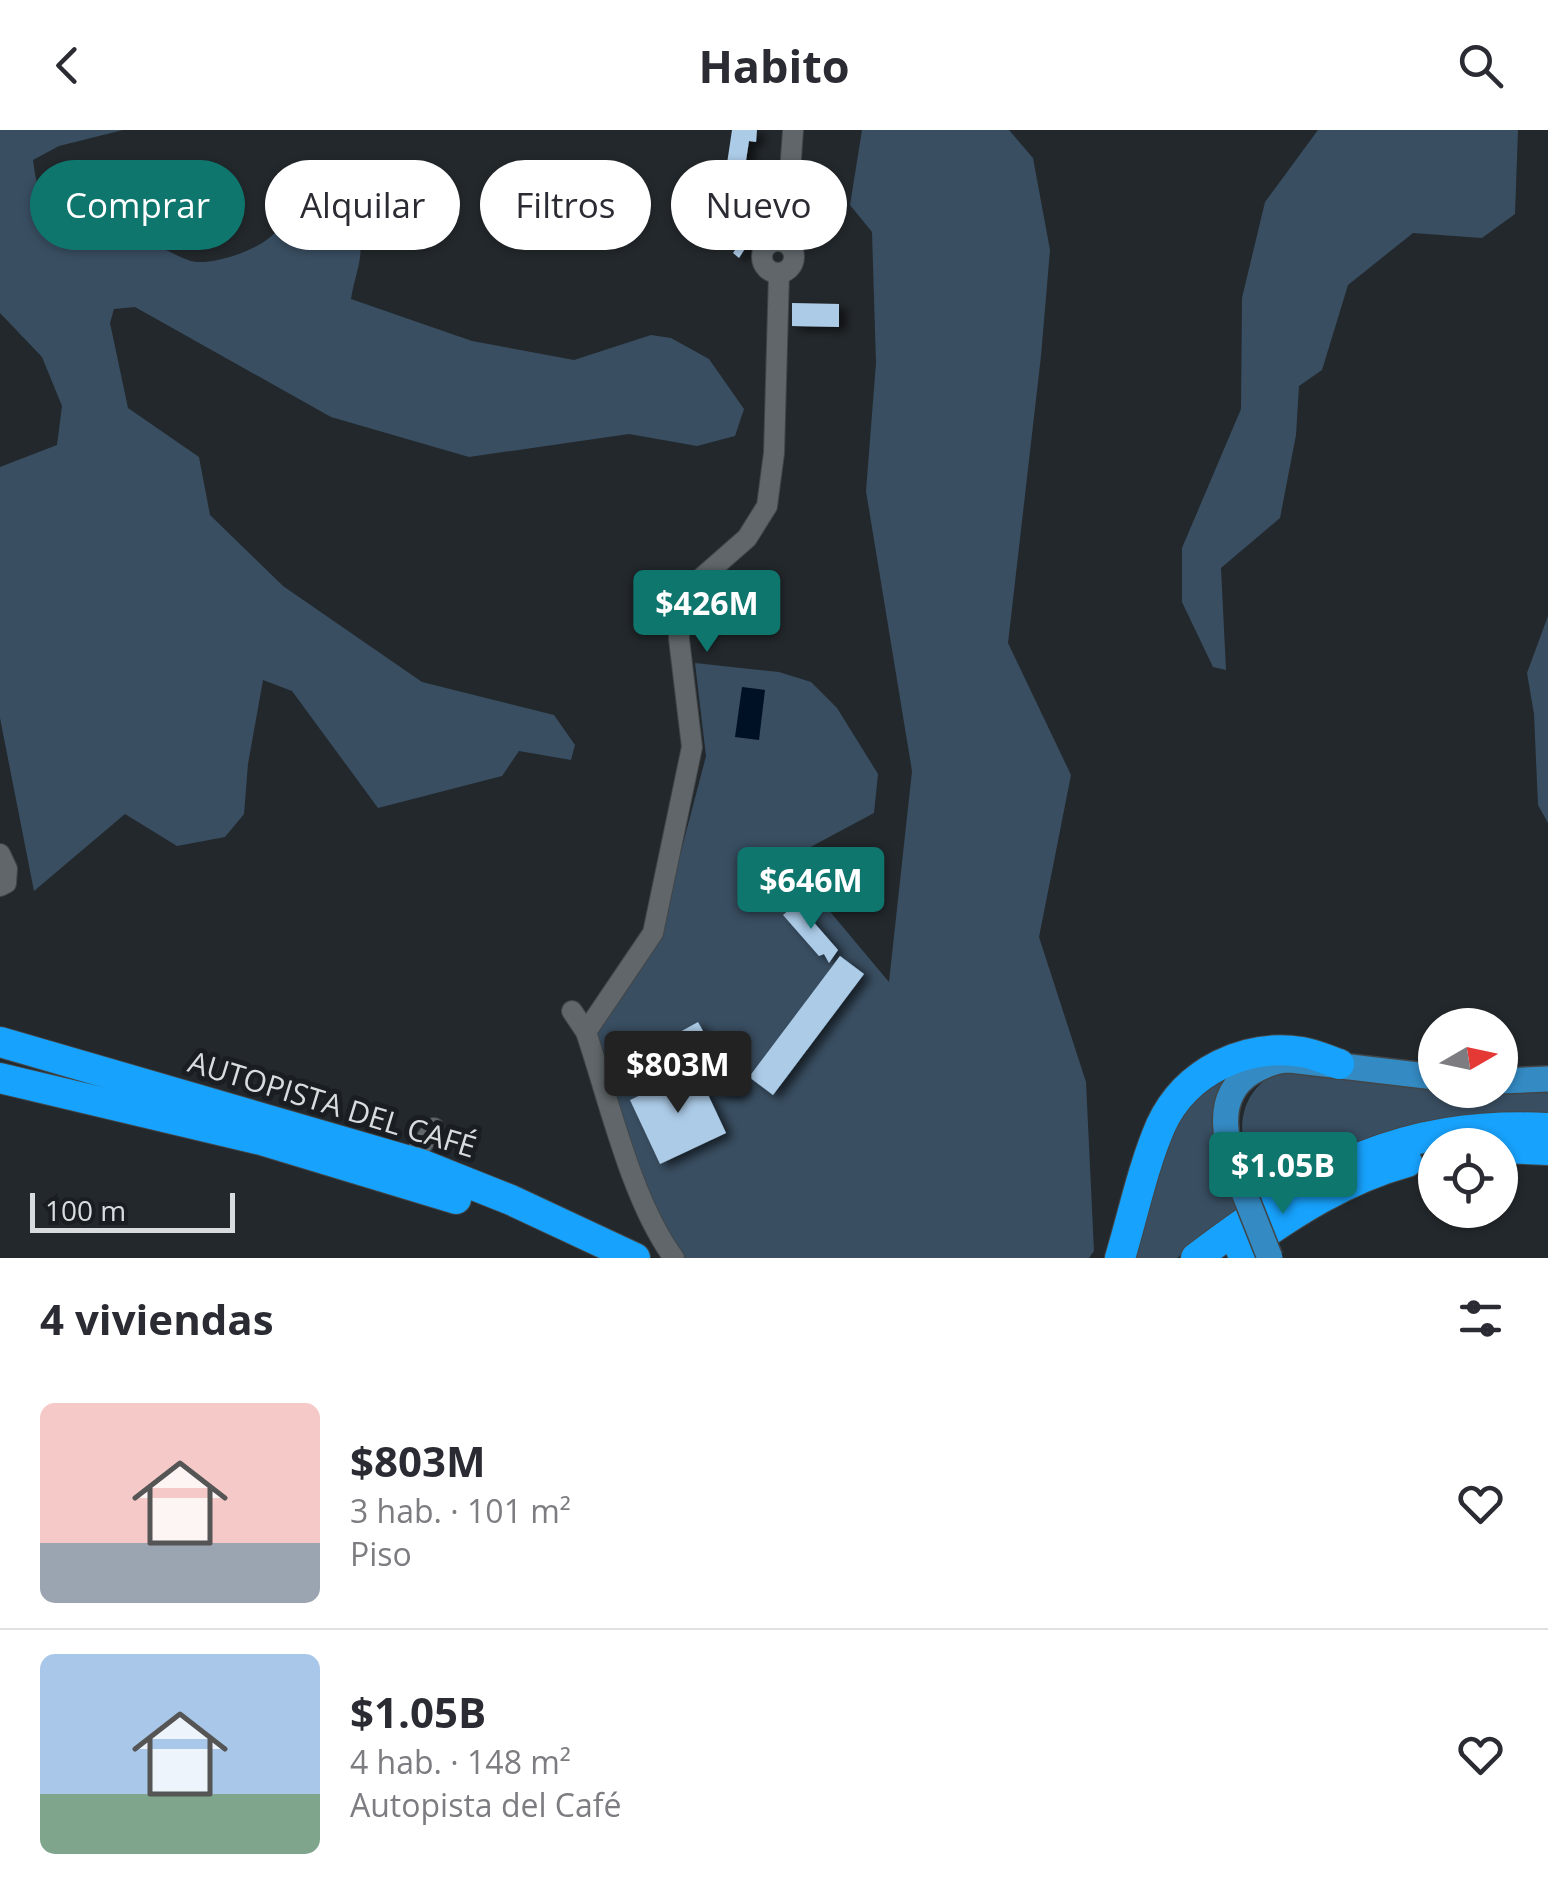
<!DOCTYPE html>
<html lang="es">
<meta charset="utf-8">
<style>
:root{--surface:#fff;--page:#f2f2f3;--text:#2b2b33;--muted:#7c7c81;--line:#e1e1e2;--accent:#0f766e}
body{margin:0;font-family:"Open Sans",sans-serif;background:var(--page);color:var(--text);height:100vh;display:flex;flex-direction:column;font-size:38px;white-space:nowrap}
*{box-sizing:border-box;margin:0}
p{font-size:32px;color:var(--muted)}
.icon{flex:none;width:55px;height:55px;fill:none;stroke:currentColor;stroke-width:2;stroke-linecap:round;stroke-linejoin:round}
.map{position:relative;height:1128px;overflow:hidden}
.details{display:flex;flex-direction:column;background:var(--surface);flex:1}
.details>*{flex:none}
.hud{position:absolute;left:30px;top:30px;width:1000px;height:90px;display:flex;gap:20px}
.needle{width:65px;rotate:81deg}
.fabs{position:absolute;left:1418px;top:878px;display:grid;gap:20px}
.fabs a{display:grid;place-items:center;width:100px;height:100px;border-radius:50%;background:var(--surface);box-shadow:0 2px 8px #0004;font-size:50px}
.scale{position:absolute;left:30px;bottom:25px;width:205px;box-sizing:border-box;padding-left:10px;border:5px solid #d9dcdf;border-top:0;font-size:28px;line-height:35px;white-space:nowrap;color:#d9dcdf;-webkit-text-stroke:8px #1a1e22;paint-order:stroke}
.price{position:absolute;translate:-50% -85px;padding:0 22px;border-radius:10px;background:var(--accent);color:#fff;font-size:32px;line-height:65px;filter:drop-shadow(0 2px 5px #0008)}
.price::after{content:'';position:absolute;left:50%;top:60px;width:30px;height:22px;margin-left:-15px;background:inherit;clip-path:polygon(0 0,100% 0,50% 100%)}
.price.active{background:#222;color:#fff}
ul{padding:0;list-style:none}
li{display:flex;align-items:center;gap:30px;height:250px;padding:0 40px}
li+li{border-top:2px solid var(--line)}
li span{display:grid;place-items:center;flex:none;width:280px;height:200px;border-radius:15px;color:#555}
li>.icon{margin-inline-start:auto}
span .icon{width:120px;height:120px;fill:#fffc;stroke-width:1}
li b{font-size:42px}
h2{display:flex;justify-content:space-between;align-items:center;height:120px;padding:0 40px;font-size:42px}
.chip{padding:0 35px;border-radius:45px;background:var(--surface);box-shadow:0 2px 8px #0004;font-size:35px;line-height:90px}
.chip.active{background:var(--accent);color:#fff}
header{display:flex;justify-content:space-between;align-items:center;height:130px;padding:0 40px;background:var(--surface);font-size:45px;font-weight:700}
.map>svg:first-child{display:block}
.green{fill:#394e61}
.water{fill:#001125}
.building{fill:#accbe7;filter:url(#shadow)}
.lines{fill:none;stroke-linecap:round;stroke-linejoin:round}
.minor-casing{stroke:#414649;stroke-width:22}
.major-casing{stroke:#414649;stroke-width:28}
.highway-casing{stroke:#414649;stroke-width:32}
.minor{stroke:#60666a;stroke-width:20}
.major{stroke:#348ac2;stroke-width:25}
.highway{stroke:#17a2fd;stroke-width:30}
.major-bridge-casing{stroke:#414649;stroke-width:28;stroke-linecap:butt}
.major-bridge{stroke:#348ac2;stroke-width:25}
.labels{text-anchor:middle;stroke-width:10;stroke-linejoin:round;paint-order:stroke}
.street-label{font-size:30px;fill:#d9dcdf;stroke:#1a1e22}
</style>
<header><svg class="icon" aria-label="back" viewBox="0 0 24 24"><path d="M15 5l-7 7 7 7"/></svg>Habito<svg class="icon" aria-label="search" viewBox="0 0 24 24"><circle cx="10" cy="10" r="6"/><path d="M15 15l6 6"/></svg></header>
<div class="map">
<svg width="1548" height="1128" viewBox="0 0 1548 1128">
<defs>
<filter id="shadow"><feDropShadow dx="7" dy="4" stdDeviation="5" flood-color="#0009"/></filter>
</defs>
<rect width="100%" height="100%" fill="#23282c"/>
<g class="green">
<path d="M0,0H123L59,16L33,30C43,110 68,83 124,101C146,108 167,122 188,130C207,138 254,121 269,108C279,100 288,90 297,80L342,82C373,114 357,132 351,169L472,211L574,230L651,205L671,208L709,229L744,279L735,306L697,316L629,304L469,327L331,287L135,177L114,179L110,193L128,278L199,327L210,385L283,456L422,552L554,585L575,615L571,630L519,621L502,646L378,678L292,561L263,550L248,634L244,684L225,707L177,716L125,684L34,761L0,588V337L57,315L62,276L42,227L0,183Z"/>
<path d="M862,0H1009L1033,28L1050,120L1041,226L1008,513L1071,645L1039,807L1086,952L1094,1121L1089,1128H685L655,1086L635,1034L597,904L657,813L706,626L695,533L779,542L811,552L837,578L878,644L874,683L790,728L796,741L889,852L912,641L866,361L876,233L872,102L850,75Z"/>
<path d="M1318,0H1518L1515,84L1482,108L1413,103L1348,155L1322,240L1299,256L1296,305L1280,388L1221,438L1226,540L1213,537L1182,472V418L1241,279L1242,168L1265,72Z"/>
<path d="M1548,486V693L1538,675L1534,584L1527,543Z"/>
<path d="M1243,934C1192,980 1219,1026 1241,1080L1177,1128H1126L1183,972Z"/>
<path d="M1279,941L1341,943L1414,958L1476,965L1548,960V991L1525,990L1260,1071C1243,1024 1223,971 1279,941Z"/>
</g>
<path class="water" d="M742,557L765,560L759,610L735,607Z"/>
<g class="building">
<path d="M732,0H757L756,12L749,11L745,37L751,38L749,50L725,47Z"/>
<path d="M756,87L762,92L739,128L733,123Z"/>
<path d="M792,173L839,174V197L792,196Z"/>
<path d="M797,773L838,820L829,833L824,824L819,826L783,785Z"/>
<path d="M840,826L864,844L773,965L749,947Z"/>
<path d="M698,892L723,937L734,936L744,944V959L736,965L712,962V947L704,951L691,926L682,931L669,908Z"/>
<path d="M696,939L726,1003L660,1034L630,970Z"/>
</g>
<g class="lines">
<g class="minor-casing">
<g id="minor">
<circle cx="778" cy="127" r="16"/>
<path d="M785,112L793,0"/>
<path d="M0,724L7,739L6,753L0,756"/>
<path d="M572,881L586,902C609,970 632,1072 674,1128"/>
<path d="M586,902L653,803L692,617L679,509V479L690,458L747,408L767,376L774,323L779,143"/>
<path d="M410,1031L434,998"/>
</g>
</g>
<g class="major-casing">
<g id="major">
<path d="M1500,951L1548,949"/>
<path d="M1245,1065C1231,1026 1206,970 1252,942C1264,935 1276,930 1290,930L1435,947"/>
</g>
</g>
<g class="highway-casing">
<g id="highway">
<path d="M0,912L423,1035L511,1070L635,1128"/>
<path d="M0,948L261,1010L456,1069"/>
<path d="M1500,1018L1548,1020"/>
<path d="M1241,1120C1293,1083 1345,1049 1407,1032"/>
<path d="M1120,1128C1133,1085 1143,1036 1161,995C1186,941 1246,913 1302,922C1315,924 1327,930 1339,934"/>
<path d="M1196,1128C1311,1041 1399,991 1548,998"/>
</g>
</g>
<use href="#minor" class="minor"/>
<use href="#major" class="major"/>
<use href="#highway" class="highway"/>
<g class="major-bridge-casing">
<path id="major-bridge" d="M1245,1065L1270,1128"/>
</g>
<use href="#major-bridge" class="major-bridge"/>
</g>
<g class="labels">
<g class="street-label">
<text transform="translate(332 975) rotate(17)" y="10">AUTOPISTA DEL CAFÉ</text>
</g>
</g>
</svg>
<div class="fabs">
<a><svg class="needle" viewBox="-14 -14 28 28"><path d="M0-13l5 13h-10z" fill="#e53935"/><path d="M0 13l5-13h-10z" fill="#7c7c81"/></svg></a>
<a><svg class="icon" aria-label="locate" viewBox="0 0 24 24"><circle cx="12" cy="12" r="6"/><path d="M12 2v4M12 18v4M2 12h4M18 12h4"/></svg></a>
</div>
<div class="scale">100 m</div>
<b class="price" style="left:707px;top:525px">$426M</b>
<b class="price" style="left:811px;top:802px">$646M</b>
<b class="price active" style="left:678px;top:986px">$803M</b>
<b class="price" style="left:1283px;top:1087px">$1.05B</b>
<div class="hud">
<a class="chip active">Comprar</a>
<a class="chip">Alquilar</a>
<a class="chip">Filtros</a>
<a class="chip">Nuevo</a>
</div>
</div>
<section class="details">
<h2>4 viviendas<svg class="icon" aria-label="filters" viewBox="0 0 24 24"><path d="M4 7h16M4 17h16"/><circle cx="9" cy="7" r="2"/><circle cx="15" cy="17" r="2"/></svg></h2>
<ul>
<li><span style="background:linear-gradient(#f6c9c9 70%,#9aa5b1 0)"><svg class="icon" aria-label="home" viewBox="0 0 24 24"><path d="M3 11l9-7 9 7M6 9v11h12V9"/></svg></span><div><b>$803M</b><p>3 hab. · 101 m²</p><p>Piso</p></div><svg class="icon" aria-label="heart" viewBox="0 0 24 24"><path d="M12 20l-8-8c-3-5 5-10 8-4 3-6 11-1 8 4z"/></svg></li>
<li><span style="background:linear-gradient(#a9c7e8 70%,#7fa58c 0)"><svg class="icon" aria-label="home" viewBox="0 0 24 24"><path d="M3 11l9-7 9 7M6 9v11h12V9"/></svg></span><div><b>$1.05B</b><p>4 hab. · 148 m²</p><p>Autopista del Café</p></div><svg class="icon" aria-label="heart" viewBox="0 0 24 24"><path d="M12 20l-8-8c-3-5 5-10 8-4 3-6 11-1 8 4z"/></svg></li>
</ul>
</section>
